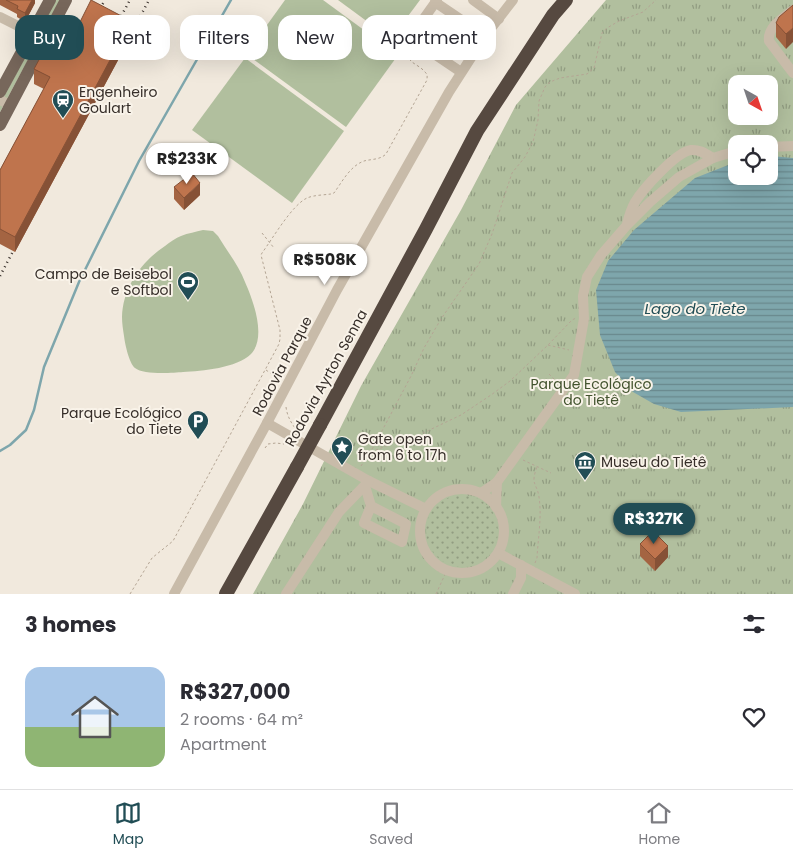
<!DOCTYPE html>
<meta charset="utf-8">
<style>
:root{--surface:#fff;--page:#f7f7f7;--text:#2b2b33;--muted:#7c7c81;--line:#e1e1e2;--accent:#214d55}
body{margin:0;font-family:Poppins,sans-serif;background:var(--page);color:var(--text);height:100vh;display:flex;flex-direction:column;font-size:19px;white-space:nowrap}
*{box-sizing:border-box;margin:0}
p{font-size:16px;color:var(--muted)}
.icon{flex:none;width:28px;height:28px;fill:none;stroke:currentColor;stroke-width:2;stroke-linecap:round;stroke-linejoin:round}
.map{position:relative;height:594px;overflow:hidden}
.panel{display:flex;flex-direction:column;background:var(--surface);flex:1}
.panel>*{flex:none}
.hud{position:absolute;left:15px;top:15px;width:500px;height:45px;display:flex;gap:10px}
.needle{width:32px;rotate:140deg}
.fabs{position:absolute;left:728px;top:75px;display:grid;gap:10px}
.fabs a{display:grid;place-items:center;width:50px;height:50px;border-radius:10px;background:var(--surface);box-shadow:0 5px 20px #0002;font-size:25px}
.price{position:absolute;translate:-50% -42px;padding:0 11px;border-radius:18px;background:#fff;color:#222;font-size:16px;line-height:32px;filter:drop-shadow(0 1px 2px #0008)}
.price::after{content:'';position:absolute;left:50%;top:30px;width:15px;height:11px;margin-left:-8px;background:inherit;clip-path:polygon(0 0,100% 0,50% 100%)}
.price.current{background:var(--accent);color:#fff}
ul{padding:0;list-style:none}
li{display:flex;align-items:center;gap:15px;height:125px;padding:0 25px}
li span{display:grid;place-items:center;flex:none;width:140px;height:100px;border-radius:15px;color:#555}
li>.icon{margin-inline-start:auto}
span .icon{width:60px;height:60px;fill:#fffc;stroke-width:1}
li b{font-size:21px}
h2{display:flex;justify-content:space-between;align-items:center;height:60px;padding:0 25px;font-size:21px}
.tag{padding:0 18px;border-radius:15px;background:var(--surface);box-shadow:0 5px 20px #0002;font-size:18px;line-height:45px}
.tag.current{background:var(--accent);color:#fff}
.menu{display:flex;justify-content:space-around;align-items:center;height:70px;border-top:1px solid var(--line);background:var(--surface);font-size:14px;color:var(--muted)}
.menu a{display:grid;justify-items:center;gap:2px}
.menu .current{color:var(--accent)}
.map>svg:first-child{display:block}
.grass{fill:#b1bf9e}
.park{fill:url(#park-tufts);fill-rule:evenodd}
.garden{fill:url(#garden-dots)}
.water{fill:url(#water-rules)}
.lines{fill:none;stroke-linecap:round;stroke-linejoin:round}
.stream{stroke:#7ea6ac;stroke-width:2.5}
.path{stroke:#b4a594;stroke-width:1;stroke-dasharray:2.5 2.5;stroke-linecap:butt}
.minor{stroke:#c8bba9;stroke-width:10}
.major{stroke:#77675b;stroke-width:12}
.highway{stroke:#564940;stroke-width:14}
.rail{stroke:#362e29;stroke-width:2.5;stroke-dasharray:1 4;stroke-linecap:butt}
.highway-bridge{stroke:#564940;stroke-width:14}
.wall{fill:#a46442}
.shaded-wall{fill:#865136}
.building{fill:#bf744d;stroke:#865136}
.labels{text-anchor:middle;stroke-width:4;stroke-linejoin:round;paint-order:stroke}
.poi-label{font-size:14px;fill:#362e29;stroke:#f9f3e9;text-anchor:start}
.street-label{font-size:14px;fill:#362e29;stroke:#f9f3e9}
.park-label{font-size:14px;fill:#42532e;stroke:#f9f3e9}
.water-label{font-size:15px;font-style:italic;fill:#214d55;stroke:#f9f3e9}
</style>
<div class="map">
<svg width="793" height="594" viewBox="0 0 793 594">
<defs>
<pattern id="park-tufts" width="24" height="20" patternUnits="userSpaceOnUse" patternTransform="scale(1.25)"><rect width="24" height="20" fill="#b1bf9e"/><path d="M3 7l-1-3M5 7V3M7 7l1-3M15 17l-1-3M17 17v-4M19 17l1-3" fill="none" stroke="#919c81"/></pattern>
<pattern id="garden-dots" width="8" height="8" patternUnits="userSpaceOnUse" patternTransform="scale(1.25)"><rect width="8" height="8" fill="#b1bf9e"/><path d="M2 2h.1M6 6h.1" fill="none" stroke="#919c81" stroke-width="1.8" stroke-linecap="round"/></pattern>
<pattern id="water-rules" width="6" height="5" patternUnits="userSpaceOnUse" patternTransform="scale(1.25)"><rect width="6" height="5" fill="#7ea6ac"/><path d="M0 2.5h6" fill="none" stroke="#68888c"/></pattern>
</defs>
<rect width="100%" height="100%" fill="#f1e9dd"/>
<g class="grass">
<path d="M56,0H60L0,112V104Z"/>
<path d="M285,0H323L398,55L346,127L246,54Z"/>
<path d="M338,0H420L391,39Z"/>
<path d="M245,58L344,131L292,203L192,130Z"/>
<path d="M203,230L213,231L218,236C227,251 239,266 245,282C253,300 267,337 251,354C237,368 202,371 183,372C172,373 143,375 135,368C129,363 125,344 124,336C123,330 122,323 122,317C123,287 141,262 165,246C170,242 176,238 181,236C188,233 196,232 203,230Z"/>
</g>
<path class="park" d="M606,0H793V594H253L303,504L361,386L461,210L516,105ZM736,84H769V116H736ZM736,144H769V176H736Z"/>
<circle class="garden" cx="462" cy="531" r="36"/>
<path class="water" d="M771,156L793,158V407L681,412L654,404L633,392L615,372L600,335L596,290L608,261L634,230L695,178L736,162V176H769V157Z"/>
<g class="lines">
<path class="stream" d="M0,451L10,445L26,430L34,410L44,367L79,282L139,161L231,0"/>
<g class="path">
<path d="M262,233L274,248"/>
<path d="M548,345L569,350"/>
<path d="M266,370L279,379"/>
<path d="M549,374L557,382"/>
<path d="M286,407C287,415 290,421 295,428"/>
<path d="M265,448L268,444L276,443L284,444"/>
<path d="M371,452L391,444L421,434L461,415L491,395L510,381L548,345L572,320L576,318"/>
<path d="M523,460L551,473"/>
<path d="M361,466L374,446L411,376L424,348L441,319L479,264L492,234L512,173L525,157L533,142L538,120L539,101L545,87L550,82L560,78L587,74L594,68L602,33L607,28L619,21L643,12L656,0"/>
<path d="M535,563L537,558C538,538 542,517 539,497C537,483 530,485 537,467"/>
<path d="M130,594L152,558L173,541L279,344L280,339V330L261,255L262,253C273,238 292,205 307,198C314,195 324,195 331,194L334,193C342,182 350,166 364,161C371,159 380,160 386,154L427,80C427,76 428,75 425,72C422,68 416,65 412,62C404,54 397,44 404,33"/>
<path d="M436,594L447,570"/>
</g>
<g class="minor">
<path d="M437,0L415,31L414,35L418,43L461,72"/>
<path d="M473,0L499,19"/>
<path d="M435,2L485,36"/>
<path d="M793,10C783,18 767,27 769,41L793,73"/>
<path d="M0,17L44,39"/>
<path d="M422,21L471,56"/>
<path d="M0,100L10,105"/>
<path d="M769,147L793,146"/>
<path d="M627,224C629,216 631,209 635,202C643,189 676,152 691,150C699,149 706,154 713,158"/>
<path d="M267,423L369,481L426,509"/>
<path d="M365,486L371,506L364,523L402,542L406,524L371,506"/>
<circle cx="462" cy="531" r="42"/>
<path d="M481,493L497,482L574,375L584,319L583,296L587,277L601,255L627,225L650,202L679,177L713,158L736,151"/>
<path d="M496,507L497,482"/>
<path d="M498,553L575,594"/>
<path d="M174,594L267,423L337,290L449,92L485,36L513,0"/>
<path d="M286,594L339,512L369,481"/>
<path d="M513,594L521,578V565"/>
</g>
<g class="major">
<path d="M0,92L50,0"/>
<path d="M0,125L66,0"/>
</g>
<g class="highway">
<path d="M320,425L426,229L477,131L553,15L566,0"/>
<path d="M226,594L297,467"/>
</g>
<g class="rail">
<path d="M95,17L105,0"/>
<path d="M114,29L130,0"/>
<path d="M124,47L149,0"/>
<path d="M0,276L20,238"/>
</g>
<path class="highway-bridge" d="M297,467L320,425"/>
</g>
<g class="wall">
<path d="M0,0H35V3L25,22L17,17V14L0,5Z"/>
<path d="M793,5L786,49L776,37V23Z"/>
<path d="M74,34L131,36L15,252L0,244V170L44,89L34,84V69Z"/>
<path d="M174,187L200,195L184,210L174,199Z"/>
<path d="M640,544L668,557L655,571L640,556Z"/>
</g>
<g class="shaded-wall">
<path d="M32,0H35V3L25,22V13Z"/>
<path d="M131,21V36L15,252V237Z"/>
<path d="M793,28V42L786,49V34Z"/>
<path d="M200,183V195L184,210V198Z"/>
<path d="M668,546V557L655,571V559Z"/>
</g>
<g class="building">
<path d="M6,0H32L25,13L17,9L18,6Z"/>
<path d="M91,0L131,21L15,237L0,229V170L50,77L34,69L58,25L74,34Z"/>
<path d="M793,5V28L786,34L776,23L779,17Z"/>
<path d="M192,173L200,183L184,198L174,187Z"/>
<path d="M653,531L668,546L655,559L640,544Z"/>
</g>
<defs>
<g id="station-pin" transform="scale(1.125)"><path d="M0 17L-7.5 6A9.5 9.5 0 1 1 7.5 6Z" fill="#214d55" stroke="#f9f3e9"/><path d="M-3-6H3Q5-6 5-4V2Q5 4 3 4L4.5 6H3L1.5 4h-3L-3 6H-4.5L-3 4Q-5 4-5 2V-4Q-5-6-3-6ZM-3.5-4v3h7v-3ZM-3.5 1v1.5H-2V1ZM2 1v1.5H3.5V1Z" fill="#fff"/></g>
<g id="stadium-pin" transform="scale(1.125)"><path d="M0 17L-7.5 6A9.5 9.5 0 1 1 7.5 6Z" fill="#214d55" stroke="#f9f3e9"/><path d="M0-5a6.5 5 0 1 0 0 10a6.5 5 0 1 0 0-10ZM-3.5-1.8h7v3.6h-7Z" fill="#fff"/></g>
<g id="parking-pin" transform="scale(1.125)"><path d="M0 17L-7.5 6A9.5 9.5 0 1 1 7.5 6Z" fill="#214d55" stroke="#f9f3e9"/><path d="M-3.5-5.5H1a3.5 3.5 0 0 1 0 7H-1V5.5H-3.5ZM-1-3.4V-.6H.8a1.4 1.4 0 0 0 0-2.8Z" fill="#fff"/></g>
<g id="sight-pin" transform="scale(1.125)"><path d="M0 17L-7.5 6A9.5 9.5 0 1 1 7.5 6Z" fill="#214d55" stroke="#f9f3e9"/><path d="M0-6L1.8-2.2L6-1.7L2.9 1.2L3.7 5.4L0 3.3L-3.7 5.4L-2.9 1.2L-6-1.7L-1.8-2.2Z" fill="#fff"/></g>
<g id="museum-pin" transform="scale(1.125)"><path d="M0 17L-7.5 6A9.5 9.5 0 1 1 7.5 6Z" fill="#214d55" stroke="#f9f3e9"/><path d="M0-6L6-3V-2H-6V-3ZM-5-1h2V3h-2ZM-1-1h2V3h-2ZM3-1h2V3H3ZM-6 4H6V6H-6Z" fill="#fff"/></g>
</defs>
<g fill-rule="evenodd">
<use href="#station-pin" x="63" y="100"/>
<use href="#stadium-pin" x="188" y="282"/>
<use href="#parking-pin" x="198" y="421"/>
<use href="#sight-pin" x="342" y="447"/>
<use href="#museum-pin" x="585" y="462"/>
</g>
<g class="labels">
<g class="poi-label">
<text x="79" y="97">Engenheiro<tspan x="79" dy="16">Goulart</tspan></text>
<text x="172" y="279" text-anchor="end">Campo de Beisebol<tspan x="172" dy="16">e Softbol</tspan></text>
<text x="182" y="418" text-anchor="end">Parque Ecológico<tspan x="182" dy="16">do Tiete</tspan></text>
<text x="358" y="444">Gate open<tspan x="358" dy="16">from 6 to 17h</tspan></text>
<text x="601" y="467">Museu do Tietê</text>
</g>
<g class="street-label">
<text transform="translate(282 366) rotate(-62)" y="5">Rodovia Parque</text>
<text transform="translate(326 378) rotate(-61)" y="5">Rodovia Ayrton Senna</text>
</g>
<g class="park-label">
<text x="591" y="389">Parque Ecológico<tspan x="591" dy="16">do Tietê</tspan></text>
</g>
<g class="water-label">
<text x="695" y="314">Lago do Tiete</text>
</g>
</g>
</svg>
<div class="fabs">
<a><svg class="needle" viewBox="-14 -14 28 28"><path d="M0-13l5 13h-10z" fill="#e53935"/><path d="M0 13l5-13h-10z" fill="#7c7c81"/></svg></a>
<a><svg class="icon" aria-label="locate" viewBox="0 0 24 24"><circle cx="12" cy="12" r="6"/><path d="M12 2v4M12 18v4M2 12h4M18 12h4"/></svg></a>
</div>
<b class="price" style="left:187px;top:185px">R$233K</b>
<b class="price" style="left:325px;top:286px">R$508K</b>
<b class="price current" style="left:654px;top:545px">R$327K</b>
<div class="hud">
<a class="tag current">Buy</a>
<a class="tag">Rent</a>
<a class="tag">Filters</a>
<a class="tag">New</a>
<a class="tag">Apartment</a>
</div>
</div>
<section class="panel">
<h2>3 homes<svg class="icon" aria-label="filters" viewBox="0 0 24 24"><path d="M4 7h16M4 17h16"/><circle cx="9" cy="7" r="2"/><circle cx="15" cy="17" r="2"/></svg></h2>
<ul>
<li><span style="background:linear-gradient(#a9c7e8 60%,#8fb573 0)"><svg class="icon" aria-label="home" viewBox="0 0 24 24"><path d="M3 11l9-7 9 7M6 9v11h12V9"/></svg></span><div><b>R$327,000</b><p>2 rooms · 64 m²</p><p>Apartment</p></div><svg class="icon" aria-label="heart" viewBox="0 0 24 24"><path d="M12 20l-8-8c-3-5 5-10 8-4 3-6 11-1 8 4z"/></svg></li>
</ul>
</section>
<nav class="menu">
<a class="current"><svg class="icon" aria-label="map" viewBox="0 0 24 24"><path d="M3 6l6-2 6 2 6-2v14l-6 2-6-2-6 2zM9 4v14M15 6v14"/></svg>Map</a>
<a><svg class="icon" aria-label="saved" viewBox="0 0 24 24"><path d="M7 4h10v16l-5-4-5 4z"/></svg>Saved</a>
<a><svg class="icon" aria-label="home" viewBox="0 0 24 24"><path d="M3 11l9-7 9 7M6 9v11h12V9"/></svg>Home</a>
</nav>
